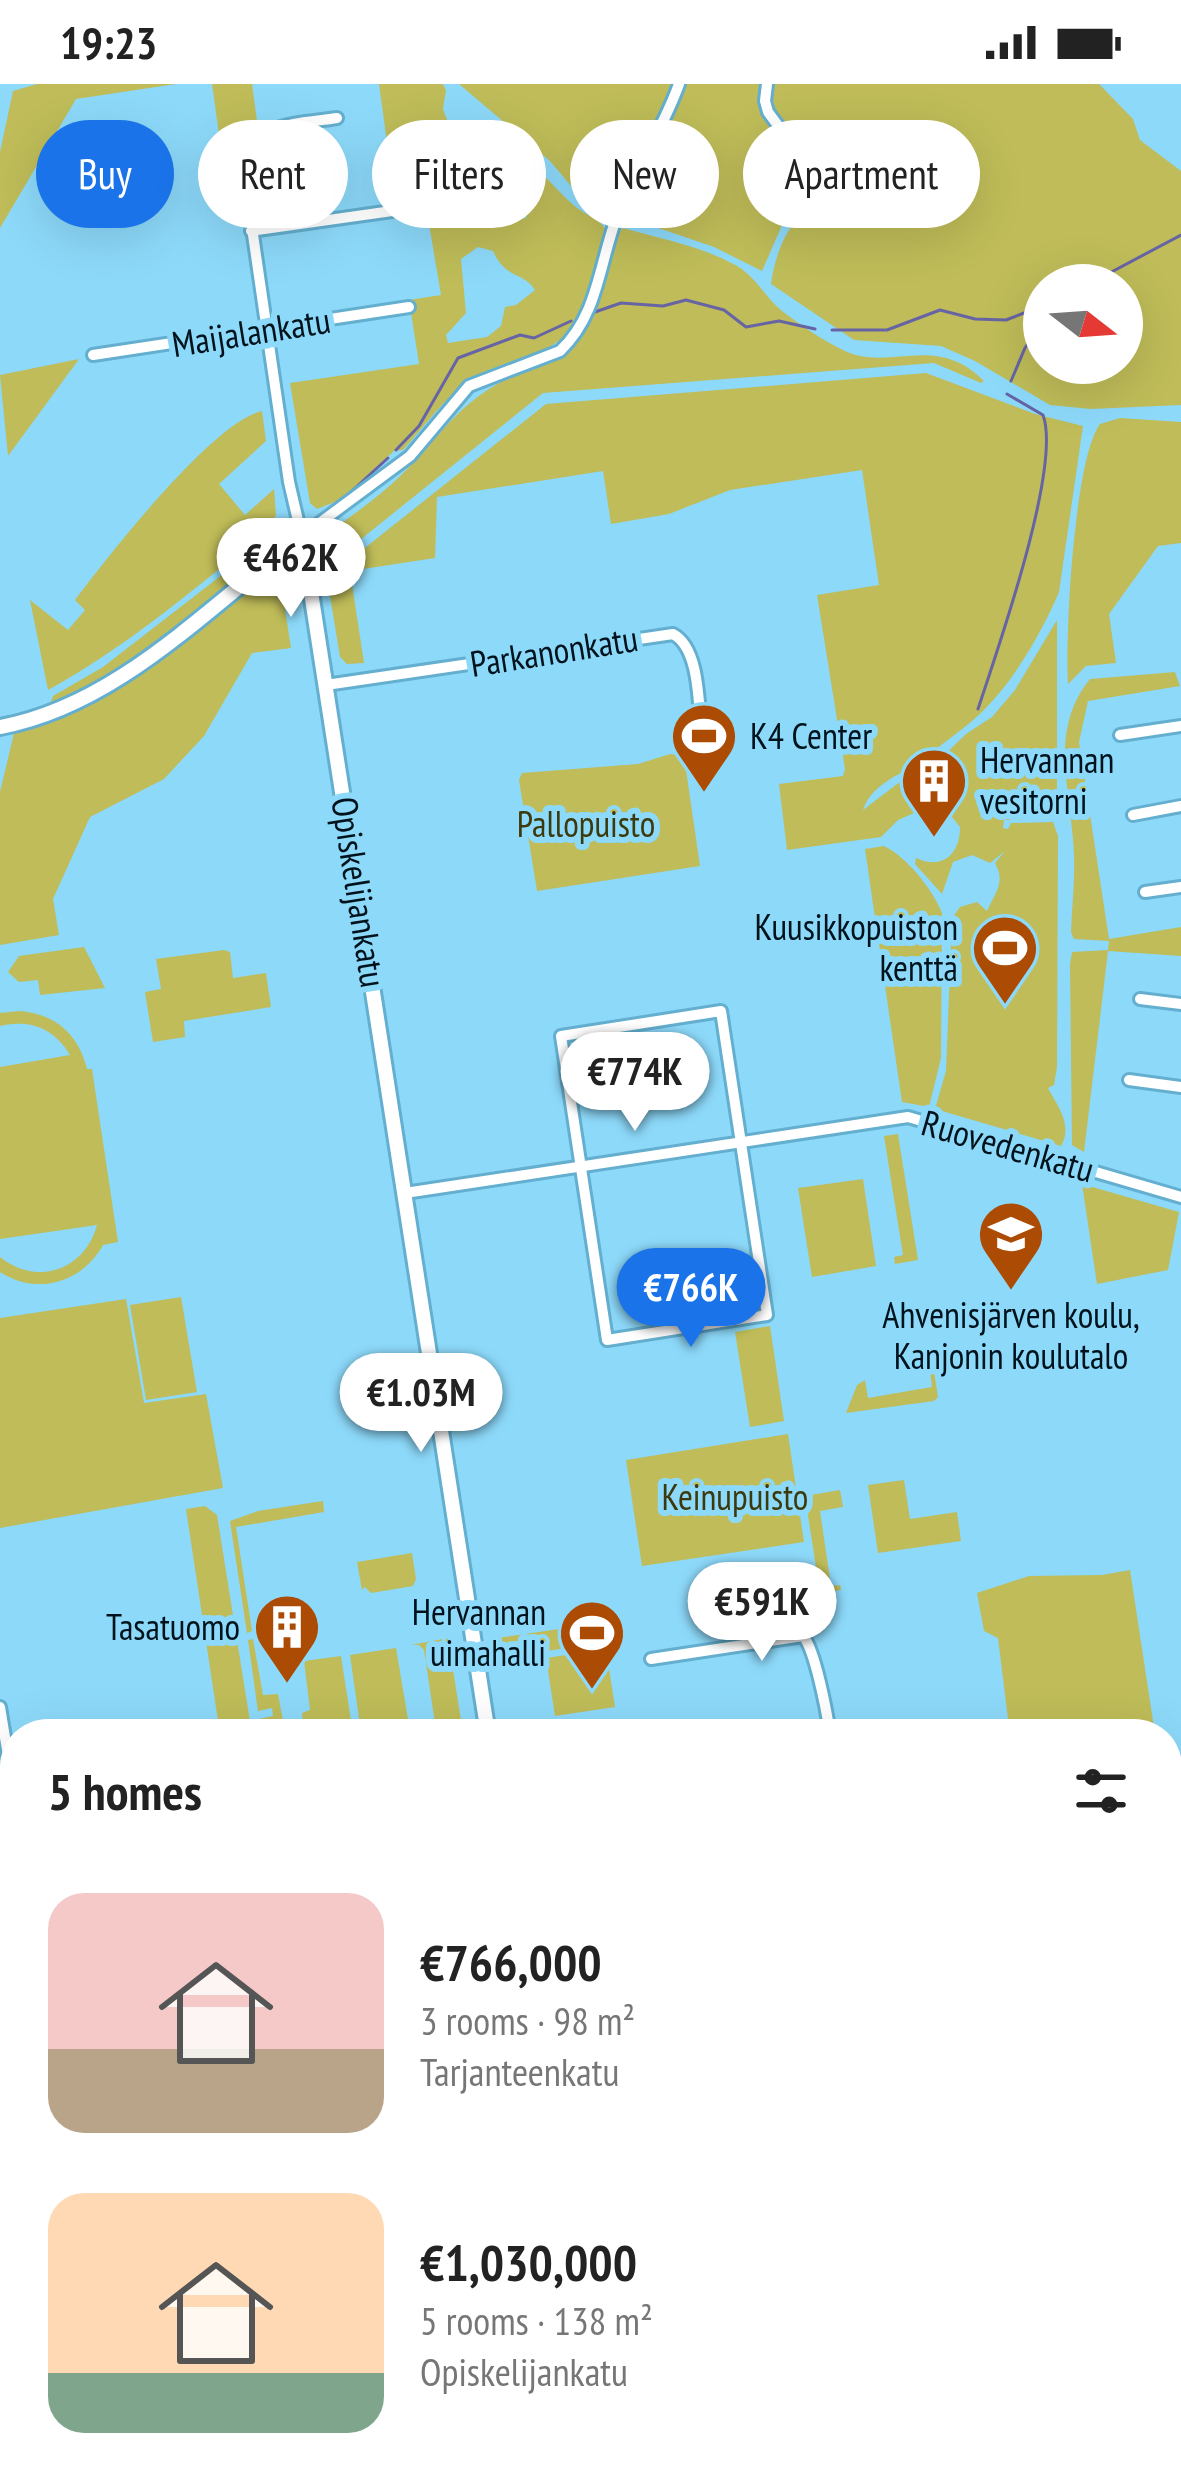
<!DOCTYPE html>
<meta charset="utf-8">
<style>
:root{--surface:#fff;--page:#f2f2f2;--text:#222;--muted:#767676;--accent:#1a73e8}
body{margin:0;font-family:"PT Sans Narrow",sans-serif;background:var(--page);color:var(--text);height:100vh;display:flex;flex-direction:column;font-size:45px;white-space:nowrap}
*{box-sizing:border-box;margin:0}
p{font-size:39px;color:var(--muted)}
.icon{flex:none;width:66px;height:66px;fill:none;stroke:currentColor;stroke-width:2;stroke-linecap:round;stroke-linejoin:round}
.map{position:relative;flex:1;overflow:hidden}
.panel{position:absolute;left:0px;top:1635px;width:1182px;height:768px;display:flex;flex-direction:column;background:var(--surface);border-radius:48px 48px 0 0;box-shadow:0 12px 48px #0002}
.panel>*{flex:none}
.hud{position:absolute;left:36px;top:36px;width:1110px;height:108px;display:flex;gap:24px}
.needle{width:78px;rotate:107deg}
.fabs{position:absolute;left:1023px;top:180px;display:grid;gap:24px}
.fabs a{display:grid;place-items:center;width:120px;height:120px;border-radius:50%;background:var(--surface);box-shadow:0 12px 48px #0002;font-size:60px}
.price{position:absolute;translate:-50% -102px;padding:0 27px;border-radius:42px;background:#fff;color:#222;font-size:39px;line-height:78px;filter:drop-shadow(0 3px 6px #0008)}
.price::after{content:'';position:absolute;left:50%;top:72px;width:36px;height:27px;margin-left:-18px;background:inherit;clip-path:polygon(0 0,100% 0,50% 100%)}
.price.selected{background:var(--accent);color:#fff}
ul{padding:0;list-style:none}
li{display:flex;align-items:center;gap:36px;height:300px;padding:0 48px}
li span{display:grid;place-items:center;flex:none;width:336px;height:240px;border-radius:36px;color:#555}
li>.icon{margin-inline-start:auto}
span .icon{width:144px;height:144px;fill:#fffc;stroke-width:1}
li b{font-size:51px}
h2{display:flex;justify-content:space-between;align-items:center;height:144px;padding:0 48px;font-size:51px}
.pill{padding:0 42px;border-radius:54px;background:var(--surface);box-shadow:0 12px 48px #0002;font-size:42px;line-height:108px}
.pill.selected{background:var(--accent);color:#fff}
.status{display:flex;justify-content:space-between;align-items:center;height:84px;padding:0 60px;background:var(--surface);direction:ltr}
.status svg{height:33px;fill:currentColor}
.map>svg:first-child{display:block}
.green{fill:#bfbc59;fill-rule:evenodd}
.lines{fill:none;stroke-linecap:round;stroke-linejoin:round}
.stream{stroke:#6664a5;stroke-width:3}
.street-casing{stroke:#64afcf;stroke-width:16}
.secondary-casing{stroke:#64afcf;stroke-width:20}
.primary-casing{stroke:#478d79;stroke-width:21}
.street{stroke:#fff;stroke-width:10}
.secondary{stroke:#fff;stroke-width:14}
.primary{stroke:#a7e2cd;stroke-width:15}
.tram{stroke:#193643;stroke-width:3}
.labels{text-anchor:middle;stroke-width:12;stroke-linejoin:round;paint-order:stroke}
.street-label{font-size:36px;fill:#00131c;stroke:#8dd9fa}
.poi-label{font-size:36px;fill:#00131c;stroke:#8dd9fa;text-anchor:end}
.park-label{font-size:36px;fill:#3c3a0d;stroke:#8dd9fa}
</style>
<div class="status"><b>19:23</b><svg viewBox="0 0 49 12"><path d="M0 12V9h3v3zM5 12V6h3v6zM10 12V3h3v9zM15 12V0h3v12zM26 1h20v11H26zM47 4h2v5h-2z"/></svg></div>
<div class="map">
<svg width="1181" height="2403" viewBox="0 0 1181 2403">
<rect width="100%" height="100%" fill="#8dd9fa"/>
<g class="green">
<path d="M37,0H176L76,15L0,144V68L13,7Z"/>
<path d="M212,0H252L257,37L224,86Z"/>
<path d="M379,0H443L446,6L443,25L460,71L517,136L526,134C531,113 521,95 506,81L511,71L518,70C542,85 556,107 577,124C589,133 602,135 607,149C598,179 593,219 572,244C550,272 513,274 482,289C450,305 427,340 403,366L394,367L340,416L317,425L310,419L290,299L419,280L409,216L441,211L427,128L397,131ZM478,163L493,167C506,196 523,187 535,206L516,221L505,223L501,242L487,253L448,259L446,251L466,229L461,175Z"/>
<path d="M459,0H674L623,112L612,128L607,129L577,109L550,77Z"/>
<path d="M685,0H764L767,34L813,101L783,139L762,187L714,163L626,133Z"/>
<path d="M770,0H1099L1133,35L1140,56L1181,87V321L1091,325L1050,321L975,277L941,262L854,256L771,200C776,162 794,127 828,106L770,26ZM1044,201H1122V279H1044Z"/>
<path d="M623,144C661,155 702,162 737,182C756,193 765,213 782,227C800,241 824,257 845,267C891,288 935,248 984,297L981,299L934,279L543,309L325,484L323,452C352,432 386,408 410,382C443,347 462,317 507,295C533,283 560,279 579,254C596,230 608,155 623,144Z"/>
<path d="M79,275L8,372L0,291Z"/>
<path d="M926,289L1035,330L1083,342L1059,508C1042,548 1015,595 984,626C967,643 944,658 926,673C904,691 873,697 863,726L897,700L937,678L966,650L992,633L1015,606L1057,536V725L1050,734L1004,736L1003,744L1008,745L1011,739L1053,738L1058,752L1057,983L1054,1001L1048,1004C1058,1023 1073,1041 1061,1062L935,1025L946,987L952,834L960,823L977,818L987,827C995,809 1006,798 995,779L1005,767L990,779L972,771L953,778L942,810L915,780L916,774C942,786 960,771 960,743L948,728L928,723L898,736L881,753L787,766L779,700L843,692L845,685L817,511L879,501L862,386L730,406L669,430L611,440L603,387L437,413L435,474L350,487L364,579L347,580L340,573L327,494L546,320Z"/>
<path d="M262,327L266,357L219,400L245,431L274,405L276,431L267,447C196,503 127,563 48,606L30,516L68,546L85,526L75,516C108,472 213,338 262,327Z"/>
<path d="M1120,334L1181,338V459L1158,462L1109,530L1116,579L1086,582L1068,600C1065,552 1074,375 1100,340Z"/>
<path d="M277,452L275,465L113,591L59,621L51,618L53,612L103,583L271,453Z"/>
<path d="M278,480L291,564L252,569L204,652L164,695L90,733L53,815L59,851L0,861V708L14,649C118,623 196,545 278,480Z"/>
<path d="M1175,588L1180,602L1088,617L1079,658L1109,855L1181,843V872L1108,867L1084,1068L1072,1061L1070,880L1072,868L1108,866L1109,857L1074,855L1071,848C1072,822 1075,796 1074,771C1072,709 1047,648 1090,595Z"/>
<path d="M670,670L684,672L700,782L537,807L519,696L522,689L638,680Z"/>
<path d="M884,762C908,774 932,805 942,829L941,974L929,1023L902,1018L865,765Z"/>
<path d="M84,863L105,904L40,911L38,896L19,898L8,888L19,872Z"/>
<path d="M224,866L230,868L233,894L266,889L271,923L184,937L185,953L153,958L145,908L161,905L156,875Z"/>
<path d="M20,927C56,930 79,951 87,985H92L118,1158L103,1161C82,1199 37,1212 0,1188V1173C37,1203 85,1186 97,1141L0,1155V983L70,971C54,944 30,935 0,942V929Z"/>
<path d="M898,1050L918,1176L895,1180L894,1173L903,1171L884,1052Z"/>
<path d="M863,1095L876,1182L812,1193L798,1104Z"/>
<path d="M1082,1100L1179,1128L1168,1186L1097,1200Z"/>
<path d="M181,1213L197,1308L146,1316L130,1221Z"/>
<path d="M126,1215L144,1319L206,1310L223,1404L0,1444V1234Z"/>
<path d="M770,1242L784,1337L750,1343L735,1248Z"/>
<path d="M930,1287H934L938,1313L934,1317L846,1329L857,1301L865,1296L868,1314L932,1303Z"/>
<path d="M788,1350L804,1458L642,1482L626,1376Z"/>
<path d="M904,1396L910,1435L957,1428L961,1457L878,1469L868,1401Z"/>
<path d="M840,1406L843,1423L820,1427L831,1502L840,1501L841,1506L820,1509L805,1412Z"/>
<path d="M323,1417L324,1428L236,1443L252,1547L247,1549L230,1437L258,1427Z"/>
<path d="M205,1422L217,1431L252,1650H220L186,1425Z"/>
<path d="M412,1469L416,1495L413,1502L371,1509L365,1503L362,1506L357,1478Z"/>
<path d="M1130,1486L1155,1650H1000L1009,1643L998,1554L984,1547L977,1509L1029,1492L1102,1491Z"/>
<path d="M598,1517L602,1519L607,1557L495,1576L491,1555L600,1539Z"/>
<path d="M448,1554L461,1636L457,1643L436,1646L424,1566L419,1561H411Z"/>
<path d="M253,1555L263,1611L278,1610L284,1642L303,1639L302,1629L310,1626L304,1577L341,1572L353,1650H263L259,1635L273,1632L272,1624L258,1627L248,1556Z"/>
<path d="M396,1564L410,1647L361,1648L350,1571Z"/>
<path d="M606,1565L615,1623L555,1632L546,1574Z"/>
<path d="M836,2388H1056L1054,2403H866Z"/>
</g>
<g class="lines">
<g class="stream">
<path d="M1087,201L1181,151"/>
<path d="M595,228L621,219L663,222L686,216L724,226L746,243L779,237L815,245"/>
<path d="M832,246H887L940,226L975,235L1006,236L1044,221"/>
<path d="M1011,297L1025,264L1044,236"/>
<path d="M396,366L419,342L458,274L520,251L534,254L571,237"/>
<path d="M341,417L388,374"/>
<path d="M978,625C997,567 1062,383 1043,331L1007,310"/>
</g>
<g class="street-casing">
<g id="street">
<path d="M767,0L765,17L768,28L825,105"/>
<path d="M251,147L392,127"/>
<path d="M93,271L409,223"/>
<path d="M302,452L410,372L469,302L560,267C597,232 599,183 615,138C632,90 662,48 679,0"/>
<path d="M302,454L289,398L243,82C252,37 300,40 337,34"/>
<path d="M326,601L673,550C701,565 698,624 702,653"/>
<path d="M1120,651L1181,642"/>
<path d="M1133,731L1181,722"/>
<path d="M1145,808L1181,803"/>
<path d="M1140,915L1181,920"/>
<path d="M721,927L767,1231L607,1256L561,952Z"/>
<path d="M1129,996L1181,1003"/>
<path d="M405,1109L908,1033L1181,1113"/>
<path d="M651,1575L803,1552C815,1565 827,1629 830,1650"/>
<path d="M0,1623L15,1714"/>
<path d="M0,1987L15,1985"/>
<path d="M0,1998L15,1995"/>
<path d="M141,2388L143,2403"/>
<path d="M532,2388L535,2403"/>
<path d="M1122,2403L1123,2388"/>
</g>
</g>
<g class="secondary-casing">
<g id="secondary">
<path d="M0,643C110,623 196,535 282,468L304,463L488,1650"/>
<path d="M1167,1988L1181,1989"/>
<path d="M1167,2015L1181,2016"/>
<path d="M1167,2307L1181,2308"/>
</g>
</g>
<g class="primary-casing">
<g id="primary">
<path d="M1167,2144L1181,2145"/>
<path d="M1167,2162L1181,2163"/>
<path d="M0,2274L15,2272"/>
<path d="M0,2296L15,2294"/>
</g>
</g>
<use href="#street" class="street"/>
<use href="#secondary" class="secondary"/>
<use href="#primary" class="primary"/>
<g class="tram">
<path d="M0,1998L15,1996"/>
<path d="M1167,1999L1181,2000"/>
</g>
</g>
<defs>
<g id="stadium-pin" transform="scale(3.45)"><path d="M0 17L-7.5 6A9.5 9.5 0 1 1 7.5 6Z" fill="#ac4b03" stroke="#8dd9fa"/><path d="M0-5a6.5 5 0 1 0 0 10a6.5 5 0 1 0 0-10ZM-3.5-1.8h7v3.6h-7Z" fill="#fff"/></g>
<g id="building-pin" transform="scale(3.45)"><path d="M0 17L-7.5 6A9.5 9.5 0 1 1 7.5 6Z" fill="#ac4b03" stroke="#8dd9fa"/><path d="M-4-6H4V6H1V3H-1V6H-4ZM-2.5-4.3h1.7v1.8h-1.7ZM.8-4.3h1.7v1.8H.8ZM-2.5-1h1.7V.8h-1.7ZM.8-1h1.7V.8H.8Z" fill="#fff"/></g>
<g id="school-pin" transform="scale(3.45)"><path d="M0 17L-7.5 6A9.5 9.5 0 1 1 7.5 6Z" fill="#ac4b03" stroke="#8dd9fa"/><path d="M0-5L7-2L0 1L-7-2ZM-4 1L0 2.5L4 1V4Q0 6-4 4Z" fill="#fff"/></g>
</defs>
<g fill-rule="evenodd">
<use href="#stadium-pin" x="704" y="652"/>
<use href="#building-pin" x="934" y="697"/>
<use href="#stadium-pin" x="1005" y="864"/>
<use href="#school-pin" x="1011" y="1150"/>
<use href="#building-pin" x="287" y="1543"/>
<use href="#stadium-pin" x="592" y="1549"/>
</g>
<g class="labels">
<g class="street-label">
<text transform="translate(251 248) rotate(-9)" y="13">Maijalankatu</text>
<text transform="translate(554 567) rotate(-9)" y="13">Parkanonkatu</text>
<text transform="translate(359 808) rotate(81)" y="13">Opiskelijankatu</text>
<text transform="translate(1008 1062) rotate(16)" y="13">Ruovedenkatu</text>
</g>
<g class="poi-label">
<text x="750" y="665" text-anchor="start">K4 Center</text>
<text x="980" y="689" text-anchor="start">Hervannan<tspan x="980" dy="41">vesitorni</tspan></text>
<text x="958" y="856">Kuusikkopuiston<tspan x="958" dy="41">kenttä</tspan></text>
<text x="1011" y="1244" text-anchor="middle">Ahvenisjärven koulu,<tspan x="1011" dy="41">Kanjonin koulutalo</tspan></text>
<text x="546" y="1541">Hervannan<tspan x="546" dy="41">uimahalli</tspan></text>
<text x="240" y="1556">Tasatuomo</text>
</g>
<g class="park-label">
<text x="586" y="753">Pallopuisto</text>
<text x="735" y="1426">Keinupuisto</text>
</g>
</g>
</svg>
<div class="fabs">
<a><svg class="needle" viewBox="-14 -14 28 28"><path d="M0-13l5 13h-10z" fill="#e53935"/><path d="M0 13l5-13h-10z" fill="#767676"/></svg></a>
</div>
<b class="price" style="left:291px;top:536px">€462K</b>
<b class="price" style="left:635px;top:1050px">€774K</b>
<b class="price selected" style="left:691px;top:1266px">€766K</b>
<b class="price" style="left:421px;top:1371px">€1.03M</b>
<b class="price" style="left:762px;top:1580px">€591K</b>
<div class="hud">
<a class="pill selected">Buy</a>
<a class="pill">Rent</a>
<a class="pill">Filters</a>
<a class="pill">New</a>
<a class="pill">Apartment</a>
</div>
<section class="panel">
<h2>5 homes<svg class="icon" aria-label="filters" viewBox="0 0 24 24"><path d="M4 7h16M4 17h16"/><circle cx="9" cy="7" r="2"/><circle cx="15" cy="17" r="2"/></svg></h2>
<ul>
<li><span style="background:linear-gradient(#f6c9c9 65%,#b9a48a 0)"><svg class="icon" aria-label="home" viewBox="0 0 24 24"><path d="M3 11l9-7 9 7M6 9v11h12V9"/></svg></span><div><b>€766,000</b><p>3 rooms · 98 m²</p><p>Tarjanteenkatu</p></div></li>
<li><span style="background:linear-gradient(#ffd9b3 75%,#7fa58c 0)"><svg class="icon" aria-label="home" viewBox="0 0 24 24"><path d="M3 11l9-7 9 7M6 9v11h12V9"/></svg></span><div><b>€1,030,000</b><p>5 rooms · 138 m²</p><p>Opiskelijankatu</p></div></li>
</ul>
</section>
</div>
